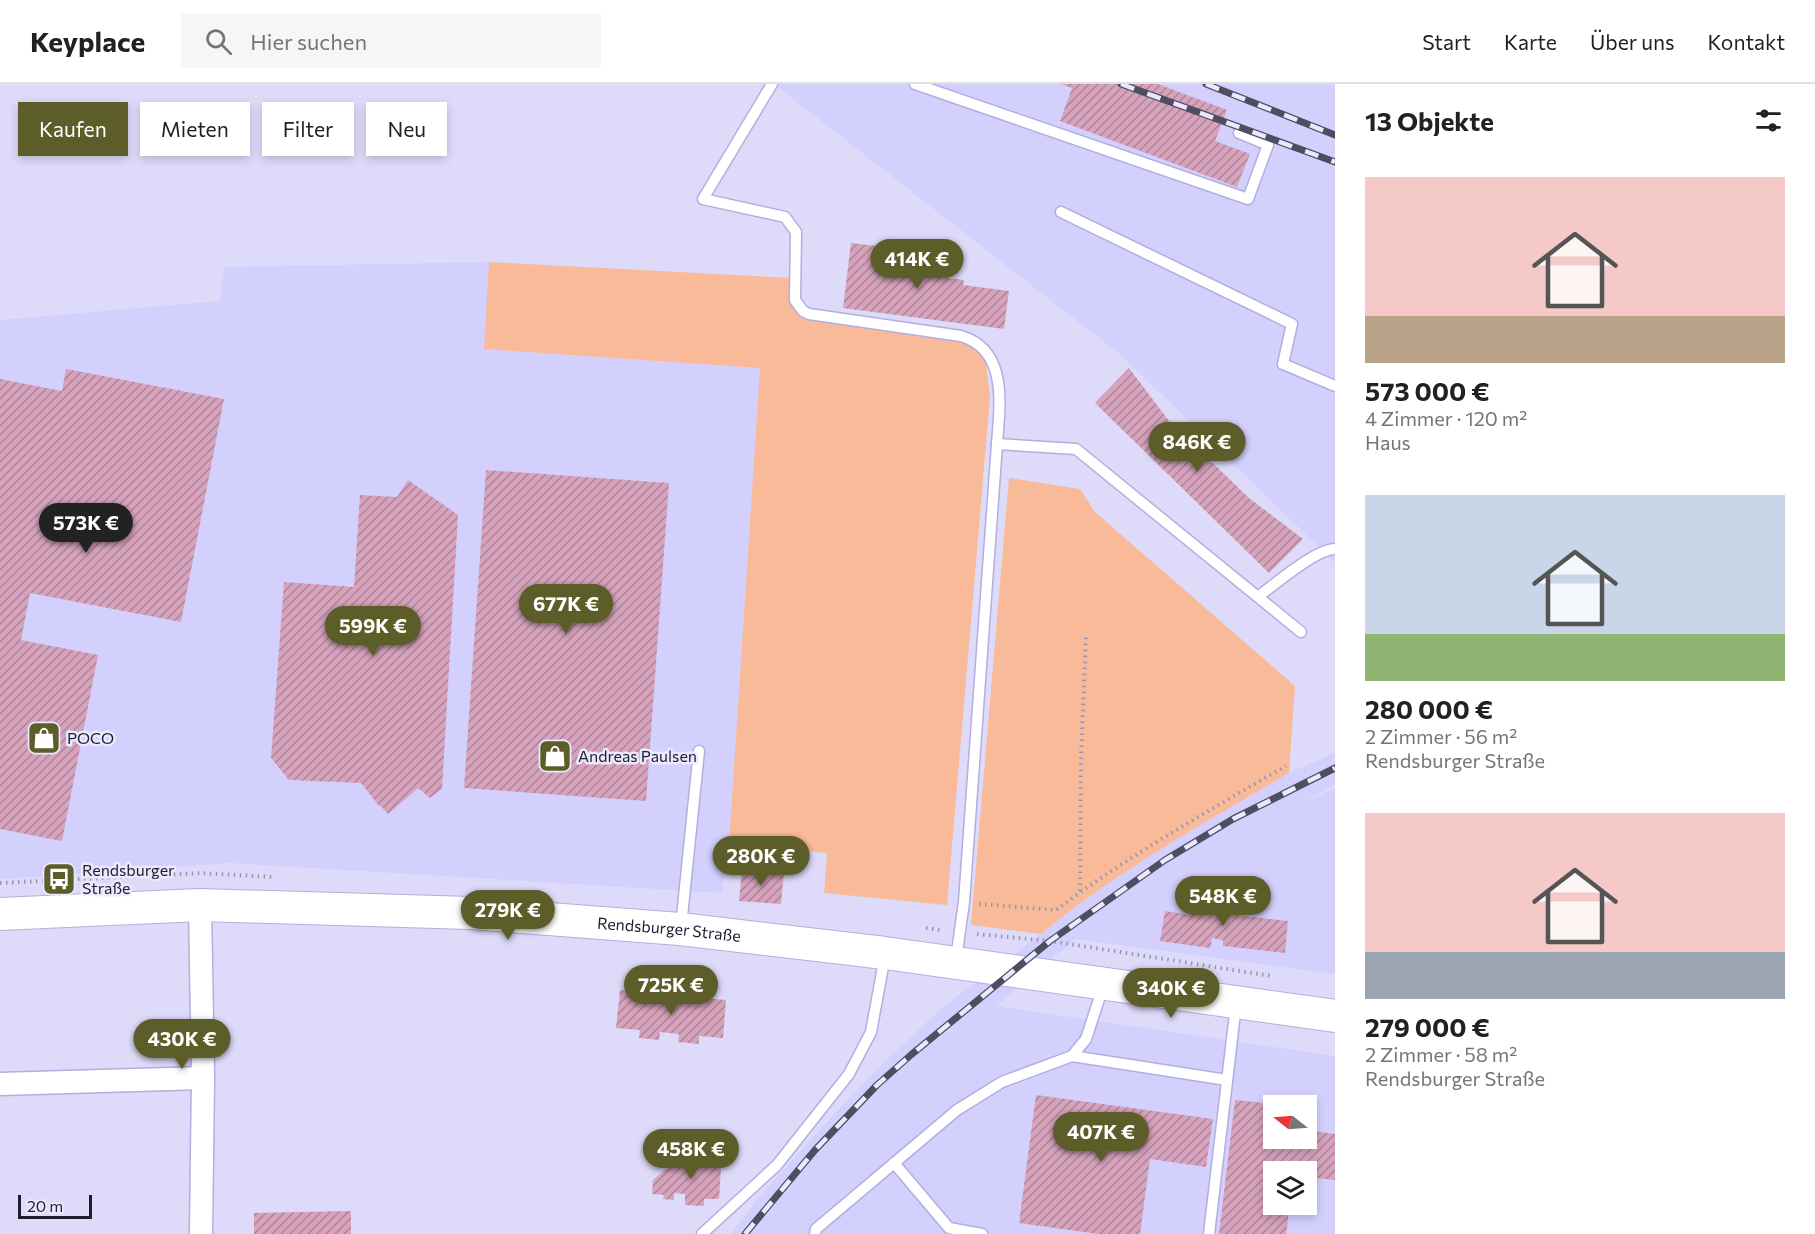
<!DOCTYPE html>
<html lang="de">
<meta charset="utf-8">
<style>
:root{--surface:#fff;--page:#f6f6f6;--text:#202124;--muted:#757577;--line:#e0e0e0;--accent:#5d5d2a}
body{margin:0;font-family:Commissioner,sans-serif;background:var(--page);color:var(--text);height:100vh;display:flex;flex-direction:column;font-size:22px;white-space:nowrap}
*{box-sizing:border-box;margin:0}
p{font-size:20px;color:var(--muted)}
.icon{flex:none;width:33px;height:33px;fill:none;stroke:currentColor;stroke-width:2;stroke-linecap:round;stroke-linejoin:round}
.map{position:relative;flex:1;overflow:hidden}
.details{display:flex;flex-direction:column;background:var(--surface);width:480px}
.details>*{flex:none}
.banner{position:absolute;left:18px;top:18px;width:570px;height:54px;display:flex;gap:12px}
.needle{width:39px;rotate:287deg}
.tools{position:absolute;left:1263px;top:1011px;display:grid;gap:12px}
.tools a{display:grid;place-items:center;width:54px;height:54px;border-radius:0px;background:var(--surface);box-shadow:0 3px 9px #0003;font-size:30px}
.scale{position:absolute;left:18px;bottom:15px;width:74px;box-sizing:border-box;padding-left:6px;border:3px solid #1e1c2e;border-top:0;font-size:16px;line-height:21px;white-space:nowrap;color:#1e1c2e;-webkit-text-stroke:4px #eae9fe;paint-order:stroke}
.price{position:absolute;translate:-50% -51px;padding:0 14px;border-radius:21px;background:var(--accent);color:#fff;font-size:20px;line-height:39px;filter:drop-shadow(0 2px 3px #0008)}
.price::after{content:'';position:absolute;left:50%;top:36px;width:18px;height:14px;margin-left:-9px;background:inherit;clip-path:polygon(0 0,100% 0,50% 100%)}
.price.on{background:#222;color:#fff}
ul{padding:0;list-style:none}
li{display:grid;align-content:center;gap:12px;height:318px;padding:0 30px}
li span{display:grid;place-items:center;height:186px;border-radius:0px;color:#555}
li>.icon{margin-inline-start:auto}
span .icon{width:108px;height:108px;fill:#fffc;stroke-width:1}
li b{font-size:26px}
h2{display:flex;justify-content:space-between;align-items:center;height:72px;padding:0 30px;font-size:26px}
.pill{padding:0 21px;border-radius:0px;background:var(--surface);box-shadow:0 3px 9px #0003;font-size:21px;line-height:54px}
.pill.on{background:var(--accent);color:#fff}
header{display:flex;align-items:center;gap:36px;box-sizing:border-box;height:84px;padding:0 30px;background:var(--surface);border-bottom:2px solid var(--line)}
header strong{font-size:28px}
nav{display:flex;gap:33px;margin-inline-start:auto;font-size:21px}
.search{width:420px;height:54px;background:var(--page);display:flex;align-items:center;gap:15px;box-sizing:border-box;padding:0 21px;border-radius:0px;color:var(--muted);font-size:22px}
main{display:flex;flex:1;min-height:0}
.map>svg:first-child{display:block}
.built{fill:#d3d0fe;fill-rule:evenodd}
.green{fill:#f8ba99}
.building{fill:url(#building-hatch)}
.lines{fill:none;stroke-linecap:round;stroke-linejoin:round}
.lane-casing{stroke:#b2aedf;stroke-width:13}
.street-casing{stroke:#b2aedf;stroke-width:25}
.secondary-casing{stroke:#b2aedf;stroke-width:34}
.path{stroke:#9896b0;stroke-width:4;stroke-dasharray:1.5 4.5;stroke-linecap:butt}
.lane{stroke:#fff;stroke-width:10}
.street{stroke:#fff;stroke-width:22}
.secondary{stroke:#fff;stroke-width:32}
.rail-casing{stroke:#4f4d62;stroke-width:7}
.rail{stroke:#eae9fe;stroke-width:4.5;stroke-dasharray:14;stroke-linecap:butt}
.labels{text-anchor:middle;stroke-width:5;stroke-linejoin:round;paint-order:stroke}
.poi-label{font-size:16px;fill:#1e1c2e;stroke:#eae9fe;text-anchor:start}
.street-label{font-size:16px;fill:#1e1c2e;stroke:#eae9fe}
</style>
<header>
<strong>Keyplace</strong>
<div class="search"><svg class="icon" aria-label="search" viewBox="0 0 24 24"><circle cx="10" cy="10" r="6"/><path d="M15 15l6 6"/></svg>Hier suchen</div>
<nav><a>Start</a><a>Karte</a><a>Über uns</a><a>Kontakt</a></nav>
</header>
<main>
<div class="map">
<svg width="1335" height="1150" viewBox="0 0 1335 1150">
<defs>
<pattern id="building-hatch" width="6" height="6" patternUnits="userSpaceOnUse" patternTransform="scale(1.5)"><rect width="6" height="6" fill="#d7a3bc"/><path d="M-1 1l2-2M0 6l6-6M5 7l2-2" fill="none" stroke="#ae8499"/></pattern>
</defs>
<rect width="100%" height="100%" fill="#dddbf9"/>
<g class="built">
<path d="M774,0H1335V479L1122,272Z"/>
<path d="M489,178L485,265L760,284L729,760L722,809L230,779L0,795V236L220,217L224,183Z"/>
<path d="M1335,669V701L1296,721L1335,704V890L1075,855L996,922L1335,972V1150H731L759,1113L825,1040L878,984L944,922L1041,850L1078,819L1153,769L1289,689ZM1274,1022H1306V1054H1274ZM1274,1088H1306V1120H1274Z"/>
</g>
<g class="green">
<path d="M489,178L792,194L795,223L971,258L985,273L990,313L947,821L824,809L827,769L729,760L760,284L484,265Z"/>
<path d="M1009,394L1080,405L1095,428L1295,602L1289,689C1204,739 1117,787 1041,850L971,841Z"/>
</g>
<g class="building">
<path d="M1061,0H1158L1227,26L1215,57L1250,70L1237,103L1060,37L1072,4Z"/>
<path d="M851,159L919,167L916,190L964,196L963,201L1009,207L1004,245L843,224Z"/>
<path d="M1129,284L1169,337L1249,414L1303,455L1269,489L1095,319Z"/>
<path d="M66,285L224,315L181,538L30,509L21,556L98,571L62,757L0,745V295L62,307Z"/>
<path d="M486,386L669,399L646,717L464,704Z"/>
<path d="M408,396L458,431L442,705L430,714L418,704L388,730L381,722H379L361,699L289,696L271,674L284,498L354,503L360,411L397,413Z"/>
<path d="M742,785L784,789L781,820L739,817Z"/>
<path d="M1205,799L1223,802L1219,829L1288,837L1285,869L1223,862V856L1212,854L1210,864L1160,857L1165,827L1190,831L1192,819L1202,821Z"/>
<path d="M620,906L726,916L723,954L699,952V960L678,958L679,950L660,948L659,956L639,954L640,946L616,944Z"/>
<path d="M1036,1011L1213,1035L1206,1083L1150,1075L1140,1150H1098L1019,1139Z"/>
<path d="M1235,1016L1274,1020V1054H1306V1046L1335,1050V1096L1306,1093V1088H1274V1120H1290L1286,1150H1219Z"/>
<path d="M680,1068L687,1069V1073L725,1074L724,1084H721L719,1115H704V1122L685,1121V1110L674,1109V1116L663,1115L664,1111L652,1110L653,1096L675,1077L679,1078Z"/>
<path d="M351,1127V1150H254V1129Z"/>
</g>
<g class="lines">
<g class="lane-casing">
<g id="lane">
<path d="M772,0L703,115L785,133L796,148L795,216L803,227L809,230L961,252C1008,266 1000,320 997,360L964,818L956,875"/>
<path d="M915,0L1248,115L1268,61L1239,49"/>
<path d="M1061,128L1292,240L1283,280L1335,302"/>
<path d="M997,360L1076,365L1301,548"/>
<path d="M1259,512C1275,500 1316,465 1335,465"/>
<path d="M681,842L699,667"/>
<path d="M1072,972L1227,996"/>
<path d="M894,1079L949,1144L982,1150"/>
<path d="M702,1150L777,1081L849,990L871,948L885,872"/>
<path d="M815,1150L816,1145L957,1026L1002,998L1072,972L1086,955L1103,903"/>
<path d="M1209,1150L1236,921"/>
</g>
</g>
<g class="street-casing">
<g id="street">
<path d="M200,821L203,994L201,1150"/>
<path d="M0,1000L203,994"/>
</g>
</g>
<g class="secondary-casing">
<g id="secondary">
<path id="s1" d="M0,830L200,821L470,829L680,845L885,869L1335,932"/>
</g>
</g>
<g class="path">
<path d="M0,799L201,789L273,793"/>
<path d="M1080,807L1081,675L1086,553"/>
<path d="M979,820L1056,826C1128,772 1208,727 1286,682"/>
<path d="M926,844L942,846"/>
<path d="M977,850L1050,857L1272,892"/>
</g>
<use href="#lane" class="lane"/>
<use href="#street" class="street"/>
<use href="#secondary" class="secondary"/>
<g class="rail-casing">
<g id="rail">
<path d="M1121,0L1335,78"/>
<path d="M1206,0L1335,51"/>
<path d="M745,1150L815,1066L877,1001L912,970L1050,857L1165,776L1233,735L1335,684"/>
</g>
</g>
<use href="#rail" class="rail"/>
</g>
<defs>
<g id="shop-square" transform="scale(1.725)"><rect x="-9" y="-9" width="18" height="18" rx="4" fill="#5d5d2a" stroke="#eae9fe"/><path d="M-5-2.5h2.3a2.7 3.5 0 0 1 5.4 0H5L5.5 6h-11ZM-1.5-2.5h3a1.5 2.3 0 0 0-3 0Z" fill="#fff"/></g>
<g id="bus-square" transform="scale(1.725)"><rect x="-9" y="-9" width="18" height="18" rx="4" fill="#5d5d2a" stroke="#eae9fe"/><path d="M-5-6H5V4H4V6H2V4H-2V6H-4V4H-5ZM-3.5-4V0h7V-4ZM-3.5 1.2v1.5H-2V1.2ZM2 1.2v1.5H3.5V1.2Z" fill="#fff"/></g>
</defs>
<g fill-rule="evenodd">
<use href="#shop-square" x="44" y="654"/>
<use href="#shop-square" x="555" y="672"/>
<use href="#bus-square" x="59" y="795"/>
</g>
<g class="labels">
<g class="poi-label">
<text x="67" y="660">POCO</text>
<text x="578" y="678">Andreas Paulsen</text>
<text x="82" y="792">Rendsburger<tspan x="82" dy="18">Straße</tspan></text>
</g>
<g class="street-label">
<text dy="6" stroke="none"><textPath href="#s1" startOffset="670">Rendsburger Straße</textPath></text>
</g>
</g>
</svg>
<div class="tools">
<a><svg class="needle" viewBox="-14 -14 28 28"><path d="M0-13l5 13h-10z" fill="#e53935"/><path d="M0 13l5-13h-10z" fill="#757577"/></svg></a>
<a><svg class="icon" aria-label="layers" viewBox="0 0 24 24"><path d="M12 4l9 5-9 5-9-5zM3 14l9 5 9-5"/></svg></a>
</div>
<div class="scale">20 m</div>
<b class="price" style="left:917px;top:206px">414K €</b>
<b class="price" style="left:1197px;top:389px">846K €</b>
<b class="price on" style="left:86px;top:470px">573K €</b>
<b class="price" style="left:566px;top:551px">677K €</b>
<b class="price" style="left:373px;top:573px">599K €</b>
<b class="price" style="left:761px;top:803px">280K €</b>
<b class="price" style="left:1223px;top:843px">548K €</b>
<b class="price" style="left:508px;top:857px">279K €</b>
<b class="price" style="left:671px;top:932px">725K €</b>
<b class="price" style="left:1171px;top:935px">340K €</b>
<b class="price" style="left:182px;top:986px">430K €</b>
<b class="price" style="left:1101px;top:1079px">407K €</b>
<b class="price" style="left:691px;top:1096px">458K €</b>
<div class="banner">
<a class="pill on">Kaufen</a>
<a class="pill">Mieten</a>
<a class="pill">Filter</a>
<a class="pill">Neu</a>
</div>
</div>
<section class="details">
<h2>13 Objekte<svg class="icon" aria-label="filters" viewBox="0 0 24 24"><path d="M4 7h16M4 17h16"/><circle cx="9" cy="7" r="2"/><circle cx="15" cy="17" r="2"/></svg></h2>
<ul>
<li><span style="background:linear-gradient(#f6c9c9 75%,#b9a48a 0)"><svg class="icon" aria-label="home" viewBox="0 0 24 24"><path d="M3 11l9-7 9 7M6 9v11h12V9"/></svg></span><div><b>573 000 €</b><p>4 Zimmer · 120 m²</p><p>Haus</p></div></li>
<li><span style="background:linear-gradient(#c9d6e8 75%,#8fb573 0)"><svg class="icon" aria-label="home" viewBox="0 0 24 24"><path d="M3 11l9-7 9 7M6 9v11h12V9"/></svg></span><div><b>280 000 €</b><p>2 Zimmer · 56 m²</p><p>Rendsburger Straße</p></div></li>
<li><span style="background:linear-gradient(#f6c9c9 75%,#9aa5b1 0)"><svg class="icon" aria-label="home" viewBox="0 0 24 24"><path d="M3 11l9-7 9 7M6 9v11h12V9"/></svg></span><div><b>279 000 €</b><p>2 Zimmer · 58 m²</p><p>Rendsburger Straße</p></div></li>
</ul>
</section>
</main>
